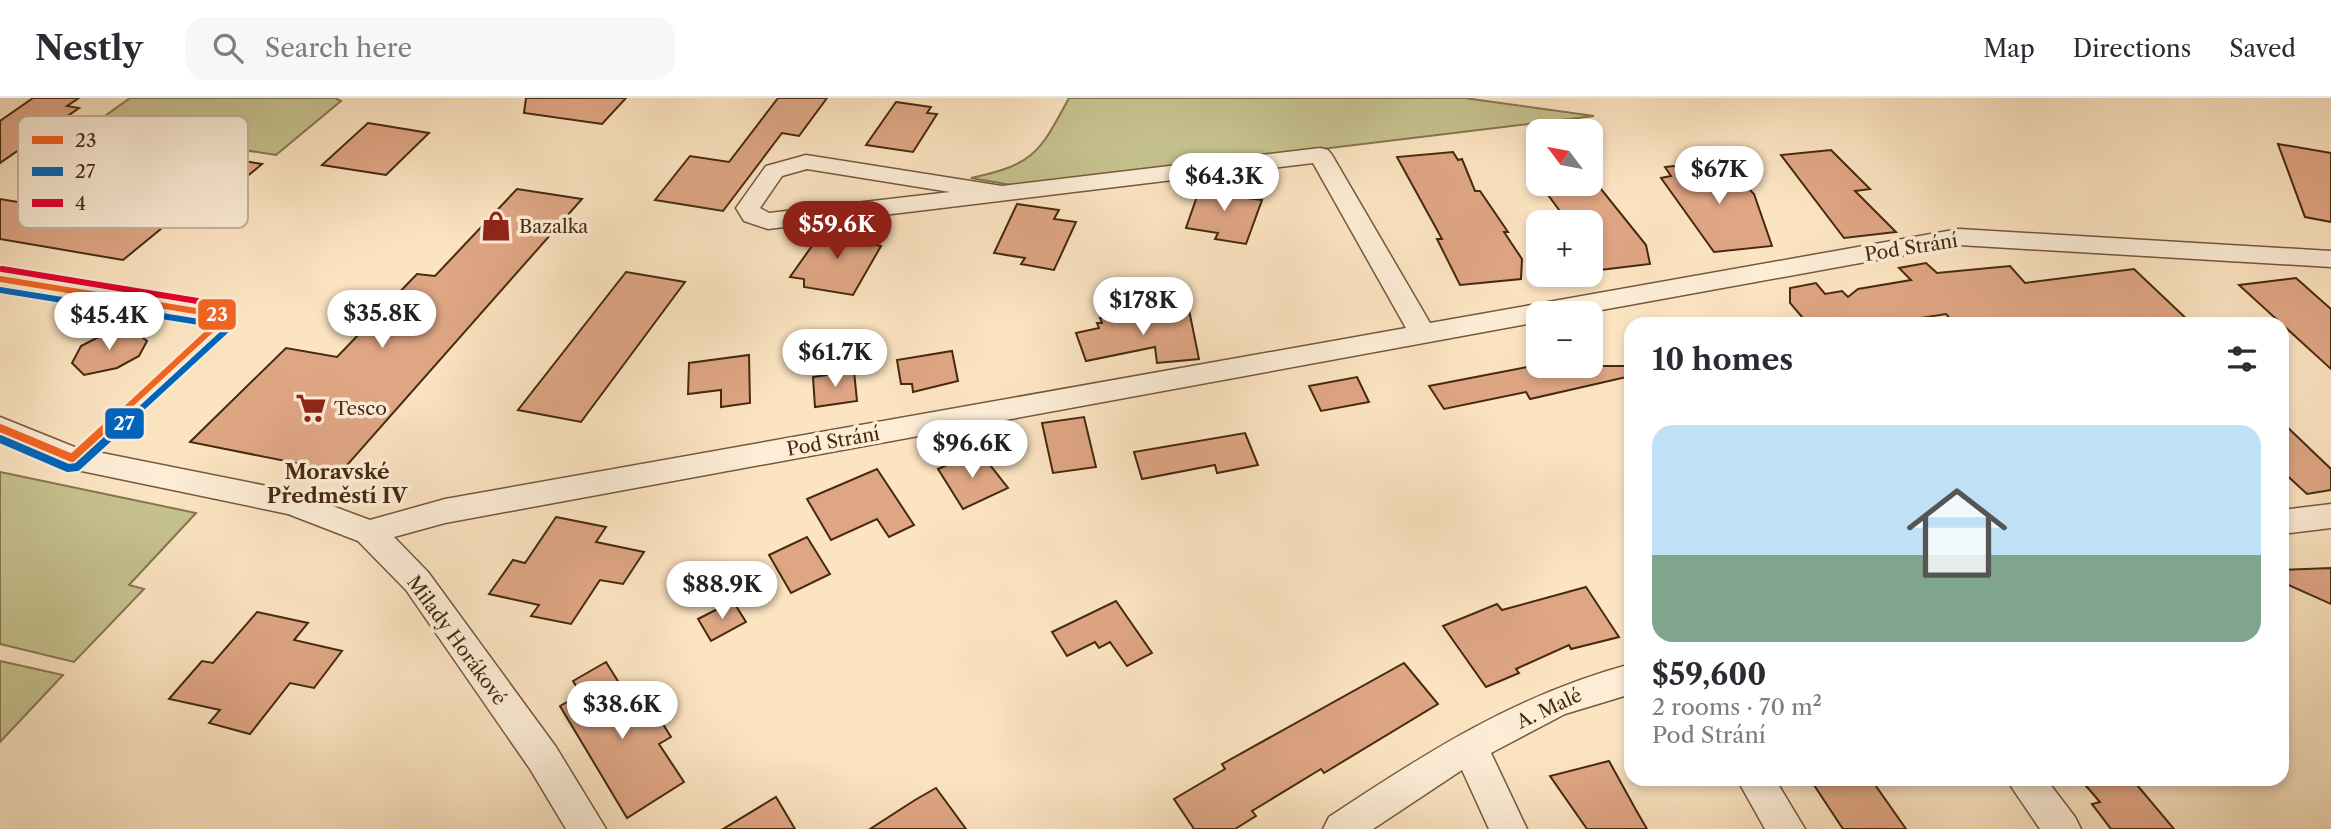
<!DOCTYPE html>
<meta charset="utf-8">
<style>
:root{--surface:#fff;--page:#f7f7f7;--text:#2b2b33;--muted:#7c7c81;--line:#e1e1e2;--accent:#8f2418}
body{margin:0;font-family:"Libre Caslon Text",serif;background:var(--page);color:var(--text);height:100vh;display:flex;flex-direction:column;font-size:26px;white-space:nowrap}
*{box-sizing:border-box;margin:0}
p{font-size:23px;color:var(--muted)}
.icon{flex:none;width:38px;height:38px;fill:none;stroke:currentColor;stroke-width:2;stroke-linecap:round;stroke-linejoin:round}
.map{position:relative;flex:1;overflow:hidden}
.drawer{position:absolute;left:1624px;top:219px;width:665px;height:469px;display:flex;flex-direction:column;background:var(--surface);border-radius:21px;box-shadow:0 4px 10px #0003}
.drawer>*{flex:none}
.needle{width:46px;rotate:302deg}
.tools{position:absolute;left:1526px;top:21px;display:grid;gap:14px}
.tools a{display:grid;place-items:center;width:77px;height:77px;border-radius:14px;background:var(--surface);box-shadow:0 4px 10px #0003;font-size:35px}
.price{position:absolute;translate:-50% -60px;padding:0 16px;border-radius:24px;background:#fff;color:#222;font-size:23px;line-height:46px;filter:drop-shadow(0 2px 4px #0008)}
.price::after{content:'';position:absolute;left:50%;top:42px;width:21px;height:16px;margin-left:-10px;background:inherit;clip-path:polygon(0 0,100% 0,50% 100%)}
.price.active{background:var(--accent);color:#fff}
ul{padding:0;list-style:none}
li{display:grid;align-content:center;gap:14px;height:371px;padding:0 28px}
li+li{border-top:2px solid var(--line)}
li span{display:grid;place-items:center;height:217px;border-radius:21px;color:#555}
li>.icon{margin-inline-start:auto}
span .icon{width:126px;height:126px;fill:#fffc;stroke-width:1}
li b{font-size:30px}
h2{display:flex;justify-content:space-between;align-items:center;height:84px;padding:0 28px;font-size:30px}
header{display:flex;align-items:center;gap:42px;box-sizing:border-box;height:98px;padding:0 35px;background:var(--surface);border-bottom:2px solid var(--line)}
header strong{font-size:33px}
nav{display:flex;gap:38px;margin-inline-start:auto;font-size:24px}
.search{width:490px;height:63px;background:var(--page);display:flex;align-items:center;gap:18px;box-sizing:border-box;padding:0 24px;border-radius:21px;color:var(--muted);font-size:26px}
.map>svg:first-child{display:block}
.green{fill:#c6c28e;stroke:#86764e;stroke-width:2}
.building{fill:#dfa684;stroke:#46290e;stroke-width:2}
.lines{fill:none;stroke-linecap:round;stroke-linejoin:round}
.street-casing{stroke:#74583b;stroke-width:3}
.street{fill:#fdedd7;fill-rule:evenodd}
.bus-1-far1-casing{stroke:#fdedd7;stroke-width:10}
.bus-1-casing{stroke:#fdedd7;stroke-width:13}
.bus-2-far1-casing{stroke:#fdedd7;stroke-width:10}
.bus-2-casing{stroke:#fdedd7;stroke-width:13}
.bus-3-casing{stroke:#fdedd7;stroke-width:10}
.bus-1-far1{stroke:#f26522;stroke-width:6}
.bus-1{stroke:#f26522;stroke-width:8}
.bus-2-far1{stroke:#0065bd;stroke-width:6}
.bus-2{stroke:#0065bd;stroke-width:8}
.bus-3{stroke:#e4002b;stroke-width:6}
.labels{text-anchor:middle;stroke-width:7;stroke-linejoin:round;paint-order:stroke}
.poi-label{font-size:19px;fill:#46290e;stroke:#fdedd7;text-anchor:start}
.street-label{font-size:19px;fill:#46290e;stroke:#fdedd7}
.neighbourhood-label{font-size:21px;font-weight:bold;fill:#46290e;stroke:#fdedd7}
.key{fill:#fdedd7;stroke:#c6b29b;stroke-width:2}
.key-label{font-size:19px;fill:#46290e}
.line-badge{stroke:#fdedd7;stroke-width:2.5}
.badge-label{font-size:19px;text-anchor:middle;font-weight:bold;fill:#fff}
</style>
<header>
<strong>Nestly</strong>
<div class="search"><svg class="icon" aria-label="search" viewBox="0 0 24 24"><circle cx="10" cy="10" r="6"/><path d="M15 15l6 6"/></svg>Search here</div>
<nav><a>Map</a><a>Directions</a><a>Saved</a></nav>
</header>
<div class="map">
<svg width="2331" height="731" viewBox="0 0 2331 731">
<rect width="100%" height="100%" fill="#fce4c2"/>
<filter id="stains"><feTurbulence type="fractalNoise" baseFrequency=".00286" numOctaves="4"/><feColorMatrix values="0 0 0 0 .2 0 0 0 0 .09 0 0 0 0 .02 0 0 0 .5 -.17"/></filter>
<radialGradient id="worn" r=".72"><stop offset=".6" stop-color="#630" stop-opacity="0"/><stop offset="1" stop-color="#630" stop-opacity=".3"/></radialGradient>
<g class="green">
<path d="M130,0H335L341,3L276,57L91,28Z"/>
<path d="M1069,0H1464L1594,18L1017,88L971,80C1035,66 1039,55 1069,0Z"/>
<path d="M0,374L196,415L129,487L144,491L74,564L0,546Z"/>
<path d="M0,563L63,577L0,644Z"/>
</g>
<g class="building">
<path d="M33,0H79L67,8L79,10L0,65V23Z"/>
<path d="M526,0H626L602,26L524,15Z"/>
<path d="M778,0H827L799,38L782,35L723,113L655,102L690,58L729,64Z"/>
<path d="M896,4L931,9L927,15L937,16L913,54L866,47Z"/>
<path d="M368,25L429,35L386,77L322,67Z"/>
<path d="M2278,46L2331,55V124L2305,119Z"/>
<path d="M1831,52L1870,91L1855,93L1896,134L1844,140L1781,57Z"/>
<path d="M1453,54L1458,62L1462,61L1475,93H1480L1508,134H1504L1522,161L1521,181L1460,187L1437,141H1442L1397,59Z"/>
<path d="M202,56L262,66L193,124L173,121L123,162L0,141V101L119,121Z"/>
<path d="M1721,63L1754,96L1772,148L1714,154L1661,80L1671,78L1665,69Z"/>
<path d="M1202,84L1242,90L1238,99L1262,102L1246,146L1215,141L1218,135L1186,130Z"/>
<path d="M1540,86H1597L1646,147L1650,166L1591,173V124H1568Z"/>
<path d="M517,91L582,101L341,374L190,344L286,250L337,259L417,176L435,178Z"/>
<path d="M1017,106L1059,112L1054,121L1076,124L1054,172L1021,166L1025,160L994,155Z"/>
<path d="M826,128L867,135L861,144L881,148L853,197L804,189V181L790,179Z"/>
<path d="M1926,165L1937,175L2010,168L2025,185L2134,171L2192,226H1955L1946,216L1883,226H1808L1790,205V190L1816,185L1825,196L1842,193L1848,199L1858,191L1911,182L1899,170Z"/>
<path d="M626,174L685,184L581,324L518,312Z"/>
<path d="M2296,180L2331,211V271L2239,187Z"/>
<path d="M1189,212L1199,261L1157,265L1155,249L1086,263L1076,235L1099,230L1097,225H1102L1100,220Z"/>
<path d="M133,232L147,243L139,258L117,270L84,277L72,265L81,248L108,234Z"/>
<path d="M952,253L958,283L913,294L912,286H901L897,262Z"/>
<path d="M749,257L750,305L721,309V292L688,296L689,265Z"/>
<path d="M1532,268H1631V278L1530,301L1526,294L1444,311L1429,288Z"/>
<path d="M854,273L857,303L815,309L813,279Z"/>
<path d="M1357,279L1369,304L1321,313L1309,288Z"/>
<path d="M1084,319L1096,369L1053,375L1042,325Z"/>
<path d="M2282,324L2331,371V392L2307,396L2282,373Z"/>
<path d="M1245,335L1258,367L1217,375L1215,367L1142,381L1134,354Z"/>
<path d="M979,353L1008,390L963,411L938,371Z"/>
<path d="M877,371L914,427L889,439L877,421L831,442L807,401Z"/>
<path d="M556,419L606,429L596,444L644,454L623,486L600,482L571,526L531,518L539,507L489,496L513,462L525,465Z"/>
<path d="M807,439L830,476L791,495L769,457Z"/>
<path d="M2331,470V506L2282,484V472Z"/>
<path d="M1586,489L1619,539L1571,551L1569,547L1516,571L1519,575L1486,589L1443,528L1497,506L1502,512Z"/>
<path d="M733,503L746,524L711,543L698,521Z"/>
<path d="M1116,503L1152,555L1127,568L1110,544L1099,550L1095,544L1067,558L1052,534Z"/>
<path d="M257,514L308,525L294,542L342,553L314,590L290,585L250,636L209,625L220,612L169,601L202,563L213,565Z"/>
<path d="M606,564L636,612L649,604L671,639L659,646L684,684L627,720L560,608L581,596L573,583Z"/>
<path d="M1404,565L1438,606L1324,675L1321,671L1252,713L1256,718L1235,731H1194L1174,701L1225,671L1222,666Z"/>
<path d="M1609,663L1636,712L1647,731H1587L1550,678Z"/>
<path d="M1810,681H1871L1906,731H1843Z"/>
<path d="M2080,681H2132L2174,731H2111L2092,706L2100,704Z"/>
<path d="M936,690L966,731H870L915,702Z"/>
<path d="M776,699L795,731H723Z"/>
</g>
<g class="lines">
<g class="street-casing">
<g id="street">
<path d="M1320,50L1328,52L1332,57L1430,225L1959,131L2331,153V169L1959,147L1585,215H1538V224L445,425L394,439L428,474L556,649L606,731H566L530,671L406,492L358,443L288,416L72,371L0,342V319L77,350L292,393L370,422L445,401L1406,230L1313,65L768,131L744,123L736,110L766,68L806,57L1002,88ZM807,71L950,94L769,115L760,110L782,78Z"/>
<path d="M2331,406V430L2282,436V412Z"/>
<path d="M1631,566V596L1565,616L1491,655L1527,731H1489L1462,672L1373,731H1323L1329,719C1427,654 1516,597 1631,566Z"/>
<path d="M1737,681H1775L1805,731H1765Z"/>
<path d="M2006,681H2046L2075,719L2081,731H2040Z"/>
</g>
</g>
<use href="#street" class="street"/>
<g class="bus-1-far1-casing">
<g id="bus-1-far1">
<path d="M0,181L226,218"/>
<path d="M116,320L226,218"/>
</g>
</g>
<g class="bus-1-casing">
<path id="bus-1" d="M0,330L72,360L118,318"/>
</g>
<g class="bus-2-far1-casing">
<g id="bus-2-far1">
<path d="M0,192L224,228"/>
<path d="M131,320L233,226"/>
</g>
</g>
<g class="bus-2-casing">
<path id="bus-2" d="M0,341L68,370L77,369L133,318"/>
</g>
<g class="bus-3-casing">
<path id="bus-3" d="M2,171L228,208"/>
</g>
<use href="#bus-1-far1" class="bus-1-far1"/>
<use href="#bus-1" class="bus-1"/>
<use href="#bus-2-far1" class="bus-2-far1"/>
<use href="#bus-2" class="bus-2"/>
<use href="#bus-3" class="bus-3"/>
</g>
<defs>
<g id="shop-bare" transform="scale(2.415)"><path d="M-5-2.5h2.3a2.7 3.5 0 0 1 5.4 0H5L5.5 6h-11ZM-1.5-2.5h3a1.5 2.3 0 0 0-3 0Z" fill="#8f2418" stroke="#fdedd7" stroke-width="2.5" paint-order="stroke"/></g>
<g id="supermarket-bare" transform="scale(2.415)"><path d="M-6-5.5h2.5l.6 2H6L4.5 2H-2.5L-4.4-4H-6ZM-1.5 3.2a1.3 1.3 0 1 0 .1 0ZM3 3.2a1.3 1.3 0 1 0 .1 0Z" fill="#8f2418" stroke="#fdedd7" stroke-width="2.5" paint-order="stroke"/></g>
</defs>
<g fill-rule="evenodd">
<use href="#shop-bare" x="496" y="128"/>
<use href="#supermarket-bare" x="311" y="310"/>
</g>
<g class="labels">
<g class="poi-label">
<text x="519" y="135">Bazalka</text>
<text x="334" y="317">Tesco</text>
</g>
<g class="street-label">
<text transform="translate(1911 149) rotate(-9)" y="7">Pod Strání</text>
<text transform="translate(833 343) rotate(-10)" y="7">Pod Strání</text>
<text transform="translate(457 542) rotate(54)" y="7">Milady Horákové</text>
<text transform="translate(1549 610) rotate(-25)" y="7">A. Malé</text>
</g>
<g class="neighbourhood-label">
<text x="337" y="381">Moravské<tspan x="337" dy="24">Předměstí IV</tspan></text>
</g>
</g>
<rect x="18" y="18" width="230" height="112" rx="10" class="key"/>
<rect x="32" y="38" width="31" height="8" fill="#f26522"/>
<rect x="32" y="69" width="31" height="9" fill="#0065bd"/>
<rect x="32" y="101" width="31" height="8" fill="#e4002b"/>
<g class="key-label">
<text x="75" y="49">23</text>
<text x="75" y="80">27</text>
<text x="75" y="112">4</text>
</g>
<g class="line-badge">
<rect x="197" y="200" width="40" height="33" rx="7" fill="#f26522"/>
<rect x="104" y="309" width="41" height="33" rx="7" fill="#0065bd"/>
</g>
<g class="badge-label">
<text x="217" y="223">23</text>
<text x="124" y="332">27</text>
</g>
<rect width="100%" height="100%" filter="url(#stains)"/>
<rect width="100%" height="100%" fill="url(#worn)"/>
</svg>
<div class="tools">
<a><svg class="needle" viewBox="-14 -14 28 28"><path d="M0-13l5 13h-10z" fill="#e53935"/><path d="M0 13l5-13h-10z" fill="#7c7c81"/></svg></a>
<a>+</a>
<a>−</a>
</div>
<b class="price" style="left:1719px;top:108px">$67K</b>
<b class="price" style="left:1224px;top:115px">$64.3K</b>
<b class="price active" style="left:837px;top:163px">$59.6K</b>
<b class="price" style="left:1143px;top:239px">$178K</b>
<b class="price" style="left:382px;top:252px">$35.8K</b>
<b class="price" style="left:109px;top:254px">$45.4K</b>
<b class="price" style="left:835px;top:291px">$61.7K</b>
<b class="price" style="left:972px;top:382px">$96.6K</b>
<b class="price" style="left:722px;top:523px">$88.9K</b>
<b class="price" style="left:622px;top:643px">$38.6K</b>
<section class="drawer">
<h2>10 homes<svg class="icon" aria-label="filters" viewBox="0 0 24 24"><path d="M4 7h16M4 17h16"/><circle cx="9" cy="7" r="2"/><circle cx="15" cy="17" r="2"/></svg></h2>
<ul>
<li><span style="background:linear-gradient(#bfe0f5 60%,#7fa58c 0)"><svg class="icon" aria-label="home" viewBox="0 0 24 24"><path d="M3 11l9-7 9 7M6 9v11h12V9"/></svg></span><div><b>$59,600</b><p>2 rooms · 70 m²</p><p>Pod Strání</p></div></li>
</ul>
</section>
</div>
